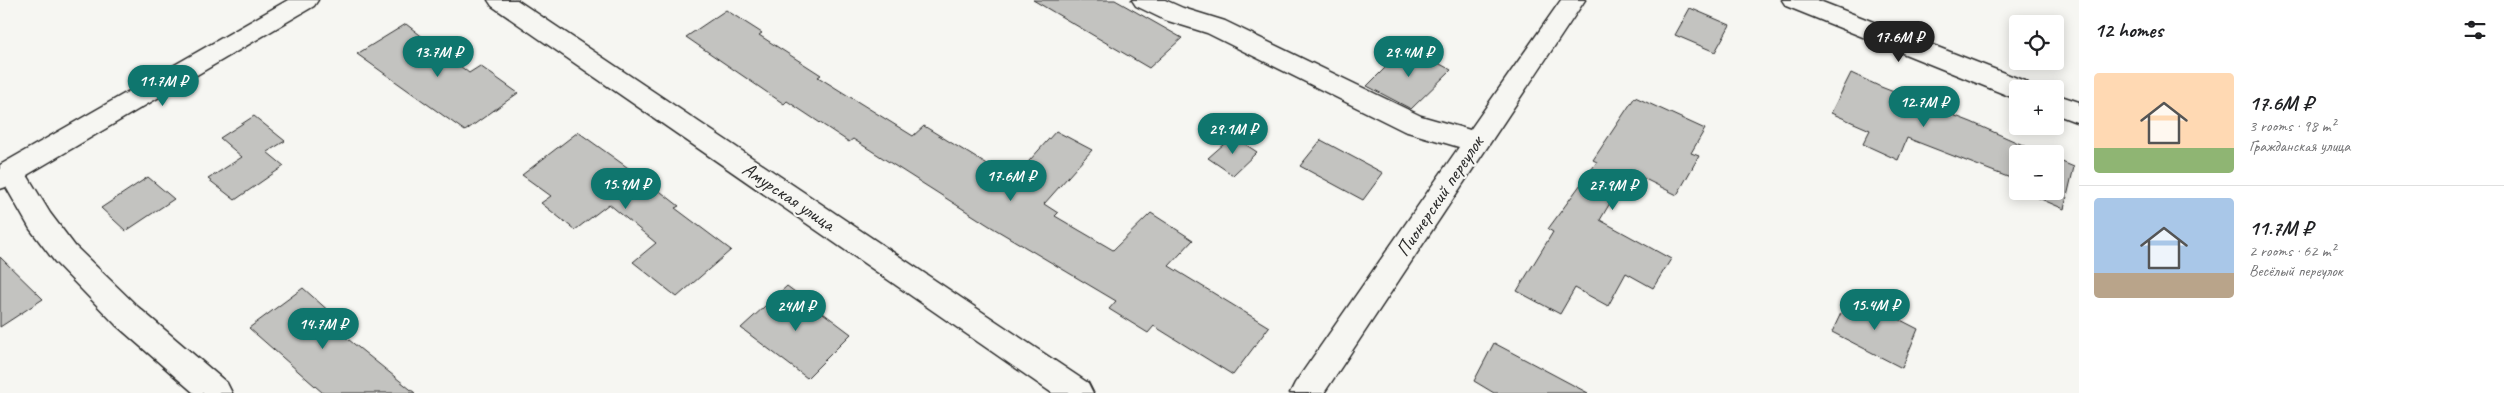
<!DOCTYPE html>
<meta charset="utf-8">
<style>
:root{--surface:#fff;--page:#f6f6f6;--text:#202124;--muted:#757577;--line:#e0e0e0;--accent:#0f766e}
body{margin:0;font-family:Caveat,sans-serif;background:var(--page);color:var(--text);height:100vh;display:flex;flex-direction:column;font-size:19px;white-space:nowrap}
*{box-sizing:border-box;margin:0}
p{font-size:16px;color:var(--muted)}
.icon{flex:none;width:28px;height:28px;fill:none;stroke:currentColor;stroke-width:2;stroke-linecap:round;stroke-linejoin:round}
.map{position:relative;flex:1;overflow:hidden}
.side{display:flex;flex-direction:column;background:var(--surface);width:425px}
.side>*{flex:none}
.buttons{position:absolute;left:2009px;top:15px;display:grid;gap:10px}
.buttons a{display:grid;place-items:center;width:55px;height:55px;border-radius:5px;background:var(--surface);box-shadow:0 2px 12px #0003;font-size:25px}
.price{position:absolute;translate:-50% -42px;padding:0 11px;border-radius:18px;background:var(--accent);color:#fff;font-size:16px;line-height:32px;filter:drop-shadow(0 1px 2px #0008)}
.price::after{content:'';position:absolute;left:50%;top:30px;width:15px;height:11px;margin-left:-8px;background:inherit;clip-path:polygon(0 0,100% 0,50% 100%)}
.price.on{background:#222;color:#fff}
ul{padding:0;list-style:none}
li{display:flex;align-items:center;gap:15px;height:125px;padding:0 15px}
li+li{border-top:1px solid var(--line)}
li span{display:grid;place-items:center;flex:none;width:140px;height:100px;border-radius:5px;color:#555}
li>.icon{margin-inline-start:auto}
span .icon{width:60px;height:60px;fill:#fffc;stroke-width:1}
li b{font-size:21px}
h2{display:flex;justify-content:space-between;align-items:center;height:60px;padding:0 15px;font-size:21px}
main{display:flex;flex:1;min-height:0}
.map>svg:first-child{display:block}
.building{fill:#c3c3c0;stroke:#2b2b2b}
.lines{fill:none;stroke-linecap:round;stroke-linejoin:round}
.minor-casing{stroke:#2b2b2b;stroke-width:3}
.minor{fill:#f6f6f2;fill-rule:evenodd}
.labels{text-anchor:middle;stroke-width:4.5;stroke-linejoin:round;paint-order:stroke}
.street-label{font-size:20px;fill:#2b2b2b;stroke:#f6f6f2}
</style>
<main>
<div class="map">
<svg width="2079" height="393" viewBox="0 0 2079 393">
<rect width="100%" height="100%" fill="#f6f6f2"/>
<filter id="ink" filterUnits="userSpaceOnUse"><feTurbulence type="fractalNoise" baseFrequency=".02" numOctaves="2"/><feDisplacementMap in="SourceGraphic" scale="10" xChannelSelector="R" yChannelSelector="G"/><feConvolveMatrix kernelMatrix="1 2 1 2 8 2 1 2 1" color-interpolation-filters="sRGB"/></filter>
<g filter="url(#ink)">
<g class="building">
<path d="M1033,0H1115L1182,38L1149,68Z"/>
<path d="M1690,8L1730,25L1715,52L1675,35Z"/>
<path d="M726,10L762,33L759,35L821,75L818,77L913,136L924,126L1012,180L1056,131L1092,150L1044,204L1058,213L1055,216L1113,250L1151,213L1193,240L1169,266L1269,327L1233,375L1154,326L1148,333L1109,309L1116,301L988,225L853,139L849,142L787,101L784,104L686,37Z"/>
<path d="M406,24L469,73L480,66L518,93L465,131L357,54Z"/>
<path d="M1407,46L1451,70L1411,109L1367,86Z"/>
<path d="M1851,73L1881,87L1971,122L2043,154H2018V181L1907,138L1898,160L1863,144L1870,130L1831,113Z"/>
<path d="M1635,97L1705,129L1691,153L1699,156L1677,195L1629,171L1600,220L1671,259L1653,288L1626,273L1608,306L1575,288L1560,314L1517,291L1553,232L1548,229L1597,162L1593,160Z"/>
<path d="M254,116L285,141L267,152L284,166L235,200L208,179L242,157L220,138Z"/>
<path d="M578,132L652,185L679,206L675,208L731,250L677,297L633,262L656,243L609,204L575,230L541,203L551,196L522,175Z"/>
<path d="M1233,136L1257,152L1233,175L1208,158Z"/>
<path d="M1321,140L1383,173L1363,200L1300,166Z"/>
<path d="M2055,159L2074,167L2064,209L2034,196L2035,191H2055Z"/>
<path d="M148,177L174,199L126,231L101,208Z"/>
<path d="M0,257L43,299L0,327Z"/>
<path d="M787,286L851,334L807,378L741,328Z"/>
<path d="M303,288L331,313L323,319L415,393H323L249,328Z"/>
<path d="M1850,294L1918,329L1902,368L1832,332Z"/>
<path d="M1494,343L1588,393H1494L1474,381Z"/>
</g>
<g class="lines">
<g class="minor-casing">
<g id="minor">
<path d="M288,0H318L314,6L27,175L50,213L75,246L138,307L227,383L232,393H194L116,325L55,262L30,229L6,187L0,189V165Z"/>
<path d="M488,0H517L1088,383L1093,393H1052L492,6Z"/>
<path d="M1132,0H1165L1183,8L1225,21L1421,116L1470,130L1561,0H1585L1324,393H1290L1295,383L1459,147L1404,131L1207,33L1165,20L1136,6Z"/>
<path d="M1782,0H1817L2027,82L2031,89H2018V98L2009,96L1786,6Z"/>
<path d="M2055,94L2079,102V123L2055,114Z"/>
</g>
</g>
<use href="#minor" class="minor"/>
</g>
</g>
<g class="labels">
<g class="street-label">
<text transform="translate(789 196) rotate(34)" y="7">Амурская улица</text>
<text transform="translate(1439 196) rotate(-56)" y="7">Пионерский переулок</text>
</g>
</g>
</svg>
<div class="buttons">
<a><svg class="icon" aria-label="locate" viewBox="0 0 24 24"><circle cx="12" cy="12" r="6"/><path d="M12 2v4M12 18v4M2 12h4M18 12h4"/></svg></a>
<a>+</a>
<a>−</a>
</div>
<b class="price on" style="left:1899px;top:63px">17.6M ₽</b>
<b class="price" style="left:438px;top:78px">13.7M ₽</b>
<b class="price" style="left:1409px;top:78px">29.4M ₽</b>
<b class="price" style="left:163px;top:107px">11.7M ₽</b>
<b class="price" style="left:1924px;top:128px">12.7M ₽</b>
<b class="price" style="left:1233px;top:155px">29.1M ₽</b>
<b class="price" style="left:1011px;top:202px">17.6M ₽</b>
<b class="price" style="left:626px;top:210px">15.9M ₽</b>
<b class="price" style="left:1613px;top:211px">27.9M ₽</b>
<b class="price" style="left:1875px;top:331px">15.4M ₽</b>
<b class="price" style="left:796px;top:332px">24M ₽</b>
<b class="price" style="left:323px;top:350px">14.7M ₽</b>
</div>
<section class="side">
<h2>12 homes<svg class="icon" aria-label="filters" viewBox="0 0 24 24"><path d="M4 7h16M4 17h16"/><circle cx="9" cy="7" r="2"/><circle cx="15" cy="17" r="2"/></svg></h2>
<ul>
<li><span style="background:linear-gradient(#ffd9b3 75%,#8fb573 0)"><svg class="icon" aria-label="home" viewBox="0 0 24 24"><path d="M3 11l9-7 9 7M6 9v11h12V9"/></svg></span><div><b>17.6M ₽</b><p>3 rooms · 98 m²</p><p>Гражданская улица</p></div></li>
<li><span style="background:linear-gradient(#a9c7e8 75%,#b9a48a 0)"><svg class="icon" aria-label="home" viewBox="0 0 24 24"><path d="M3 11l9-7 9 7M6 9v11h12V9"/></svg></span><div><b>11.7M ₽</b><p>2 rooms · 62 m²</p><p>Весёлый переулок</p></div></li>
</ul>
</section>
</main>
